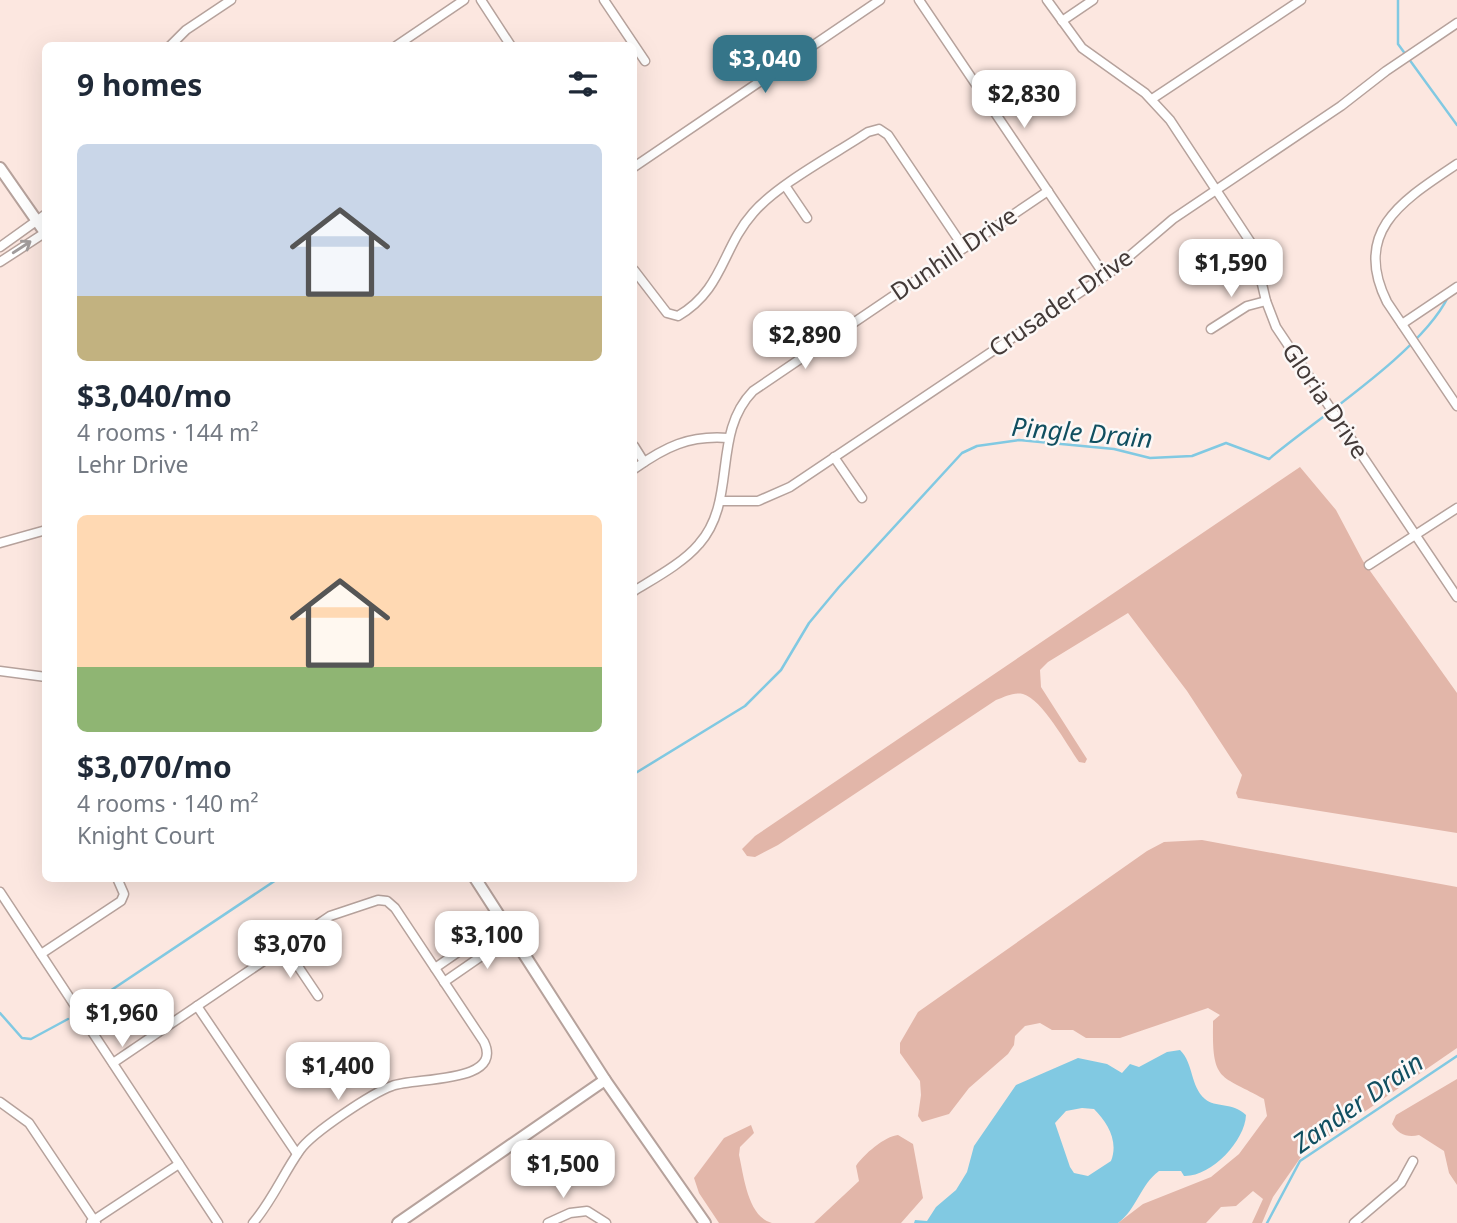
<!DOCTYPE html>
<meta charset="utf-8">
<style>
:root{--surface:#fff;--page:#f2f2f3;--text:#1f2937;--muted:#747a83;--accent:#357589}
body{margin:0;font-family:"Noto Sans",sans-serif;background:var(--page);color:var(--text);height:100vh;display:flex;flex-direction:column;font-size:26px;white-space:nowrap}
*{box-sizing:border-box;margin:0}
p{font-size:23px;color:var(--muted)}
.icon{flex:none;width:38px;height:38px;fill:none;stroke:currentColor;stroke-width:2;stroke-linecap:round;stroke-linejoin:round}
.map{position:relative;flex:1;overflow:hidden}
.details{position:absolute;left:42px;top:42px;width:595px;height:840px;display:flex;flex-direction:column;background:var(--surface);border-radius:10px;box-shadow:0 7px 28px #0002}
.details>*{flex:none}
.price{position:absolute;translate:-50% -60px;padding:0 16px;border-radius:14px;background:#fff;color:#222;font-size:23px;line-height:46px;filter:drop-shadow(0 2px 4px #0008)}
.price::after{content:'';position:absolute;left:50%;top:42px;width:21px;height:16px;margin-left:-10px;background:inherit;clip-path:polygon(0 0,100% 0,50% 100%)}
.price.current{background:var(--accent);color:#fff}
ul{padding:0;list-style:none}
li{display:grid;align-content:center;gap:14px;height:371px;padding:0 35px}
li span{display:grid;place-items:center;height:217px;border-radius:10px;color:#555}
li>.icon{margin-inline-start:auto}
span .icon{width:126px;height:126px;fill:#fffc;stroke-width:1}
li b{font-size:30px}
h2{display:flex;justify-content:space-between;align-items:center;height:84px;padding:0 35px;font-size:30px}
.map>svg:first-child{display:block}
.green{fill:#e2b6a9}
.water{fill:#81c9e2;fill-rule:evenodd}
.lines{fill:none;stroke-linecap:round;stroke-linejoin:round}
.stream{stroke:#81c9e2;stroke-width:2.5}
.street-casing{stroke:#b6a29c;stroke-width:11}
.secondary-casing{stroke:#b6a29c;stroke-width:14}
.street{stroke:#fff;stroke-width:8}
.secondary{stroke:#fff;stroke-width:10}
.oneway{stroke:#a19c9c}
.labels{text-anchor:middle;stroke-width:5;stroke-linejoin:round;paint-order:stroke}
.street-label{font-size:24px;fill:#433a38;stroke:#fcf8f7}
.water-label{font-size:26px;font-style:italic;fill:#114f60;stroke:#fcf8f7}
</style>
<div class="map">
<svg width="1457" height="1223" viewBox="0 0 1457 1223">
<rect width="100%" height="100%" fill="#fce7e0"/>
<g class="green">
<path d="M1300,467L1336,510L1363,561L1457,693V833L1238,798L1236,793L1242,775L1187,691L1128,613L1048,662L1040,670L1041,687L1087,759L1085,763L1079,762C1067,745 1042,699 1023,694C1013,692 1005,697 996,700L778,845L755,857L747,856L742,849L755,836Z"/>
<path d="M1202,840L1457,887V1048L1303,1154L1273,1197L1262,1223H1252L1263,1199L1253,1191L1236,1206L1221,1207L1206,1223H1118L1143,1204L1211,1177L1239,1154L1267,1116L1264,1099C1222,1075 1212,1083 1213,1027V1021L1220,1015L1208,1008L1120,1038H1086L1073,1030H1052L1040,1023L1025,1026L1015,1036L1014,1045L1008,1054L969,1088L949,1114L922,1122L918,1116L921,1095L920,1081L900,1053V1043L918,1012L1147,851L1164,842Z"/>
<path d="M1457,1079V1185L1449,1173L1444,1151L1419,1135C1407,1138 1398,1134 1392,1124L1396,1115Z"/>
<path d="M751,1125L754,1133L740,1147L739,1155C744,1177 748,1217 772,1223H719L699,1193L694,1178L724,1138Z"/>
<path d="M898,1135L913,1144L923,1198L901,1223H814L859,1181L856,1166C863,1155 885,1136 898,1135Z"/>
</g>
<path class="water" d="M1180,1050C1194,1064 1190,1086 1205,1099C1215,1108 1233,1102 1246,1115C1245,1141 1211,1177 1184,1176L1181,1171H1159C1140,1185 1137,1209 1118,1223H914L915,1220L927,1221L936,1207L956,1190L967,1172L974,1146L1016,1085L1078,1058L1107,1064L1122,1073L1130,1064L1139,1067L1167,1052ZM1082,1108L1094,1109C1107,1122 1119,1141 1111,1161L1088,1176L1074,1173L1070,1167L1055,1123L1066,1111Z"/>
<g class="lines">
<g class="stream">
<path d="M1398,0V44L1457,125"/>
<path d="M634,774L745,706L781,670L809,623L839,587L962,453L977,446L1019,440L1114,449L1150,458L1192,456L1226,443L1269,459C1319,417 1421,352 1448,297"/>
<path d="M89,1005L279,878"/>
<path d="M0,1013L22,1038L31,1039L68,1019"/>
<path d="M1267,1223L1300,1161L1457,1056"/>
</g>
<g class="street-casing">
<g id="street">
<path d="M481,0L511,46"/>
<path d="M604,0L645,61"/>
<path d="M919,0L1105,276"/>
<path d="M1047,0L1082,48L1145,93L1170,120L1253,246L1266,301L1276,327L1457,597"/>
<path d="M1062,21L1093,0"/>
<path d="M170,46L186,30L231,0"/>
<path d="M396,46L464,0"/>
<path d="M1152,99L1301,0"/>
<path d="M1457,164C1405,199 1351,230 1387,302L1457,406"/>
<path d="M634,167L880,0"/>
<path d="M786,187L807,218"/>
<path d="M0,247L46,214"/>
<path d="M0,262L46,232"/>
<path d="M634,270L667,313L678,316C723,290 722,248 753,213C778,184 835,154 868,132L879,129L888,135L964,248"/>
<path d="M1402,324L1457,287"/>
<path d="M1211,329L1247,306L1266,301"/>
<path d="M634,446L644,462"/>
<path d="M834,457L862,498"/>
<path d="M634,469C665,447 689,435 728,438"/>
<path d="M720,501H758L790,487L1112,271L1173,219L1341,106L1386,71L1457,23"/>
<path d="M0,543L46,530"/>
<path d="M1369,565L1457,508"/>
<path d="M634,591C655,578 683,563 699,544C738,500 711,434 753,391L1048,191"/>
<path d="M0,671L46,677"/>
<path d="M0,892L218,1223"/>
<path d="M285,947L318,996"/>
<path d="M41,954L121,901L124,894L117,878"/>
<path d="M435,968L503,921"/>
<path d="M444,982L512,935"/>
<path d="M197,1006L297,1154"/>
<path d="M113,1063L330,916L378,900L387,901L395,908L484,1042C504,1084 415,1077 392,1086C372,1093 312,1133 300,1150C283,1174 272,1201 253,1223"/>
<path d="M0,1102L29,1123L96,1223"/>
<path d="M91,1222L179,1164"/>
<path d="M548,1223L570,1213L587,1211L606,1223"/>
<path d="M1354,1223L1401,1183L1413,1161"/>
</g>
</g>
<g class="secondary-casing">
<g id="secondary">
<path d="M0,168L46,234"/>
<path d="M475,878L605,1080L705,1223"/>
<path d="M398,1223L605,1080"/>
</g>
</g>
<use href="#street" class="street"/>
<use href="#secondary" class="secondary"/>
</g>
<defs><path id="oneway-shaft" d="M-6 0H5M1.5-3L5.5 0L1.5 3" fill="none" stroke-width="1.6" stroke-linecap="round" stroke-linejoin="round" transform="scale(1.75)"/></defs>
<use class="oneway" href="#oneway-shaft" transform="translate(22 247) rotate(-33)"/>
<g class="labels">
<g class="street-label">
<text transform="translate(954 254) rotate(-34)" y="8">Dunhill Drive</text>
<text transform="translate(1061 303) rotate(-35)" y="8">Crusader Drive</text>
<text transform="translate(1325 401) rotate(56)" y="8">Gloria Drive</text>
</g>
<g class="water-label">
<text transform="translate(1082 433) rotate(5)" y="9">Pingle Drain</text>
<text transform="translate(1358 1103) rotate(-35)" y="9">Zander Drain</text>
</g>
</g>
</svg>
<b class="price current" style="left:765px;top:95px">$3,040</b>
<b class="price" style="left:1024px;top:130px">$2,830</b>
<b class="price" style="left:1231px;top:299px">$1,590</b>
<b class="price" style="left:805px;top:371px">$2,890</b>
<b class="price" style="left:487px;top:971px">$3,100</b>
<b class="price" style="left:290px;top:980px">$3,070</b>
<b class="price" style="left:122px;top:1049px">$1,960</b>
<b class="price" style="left:338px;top:1102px">$1,400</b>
<b class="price" style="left:563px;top:1200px">$1,500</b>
<section class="details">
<h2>9 homes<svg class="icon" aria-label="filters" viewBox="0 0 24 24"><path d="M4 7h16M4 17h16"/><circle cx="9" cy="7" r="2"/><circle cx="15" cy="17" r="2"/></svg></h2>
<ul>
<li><span style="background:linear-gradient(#c9d6e8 70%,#c2b280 0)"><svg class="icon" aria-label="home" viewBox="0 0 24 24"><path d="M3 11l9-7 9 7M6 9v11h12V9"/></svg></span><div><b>$3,040/mo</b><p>4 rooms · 144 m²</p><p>Lehr Drive</p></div></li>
<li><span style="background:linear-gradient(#ffd9b3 70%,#8fb573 0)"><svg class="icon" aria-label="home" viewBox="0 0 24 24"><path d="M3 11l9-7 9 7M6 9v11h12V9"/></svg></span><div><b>$3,070/mo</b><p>4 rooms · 140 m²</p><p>Knight Court</p></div></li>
</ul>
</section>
</div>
